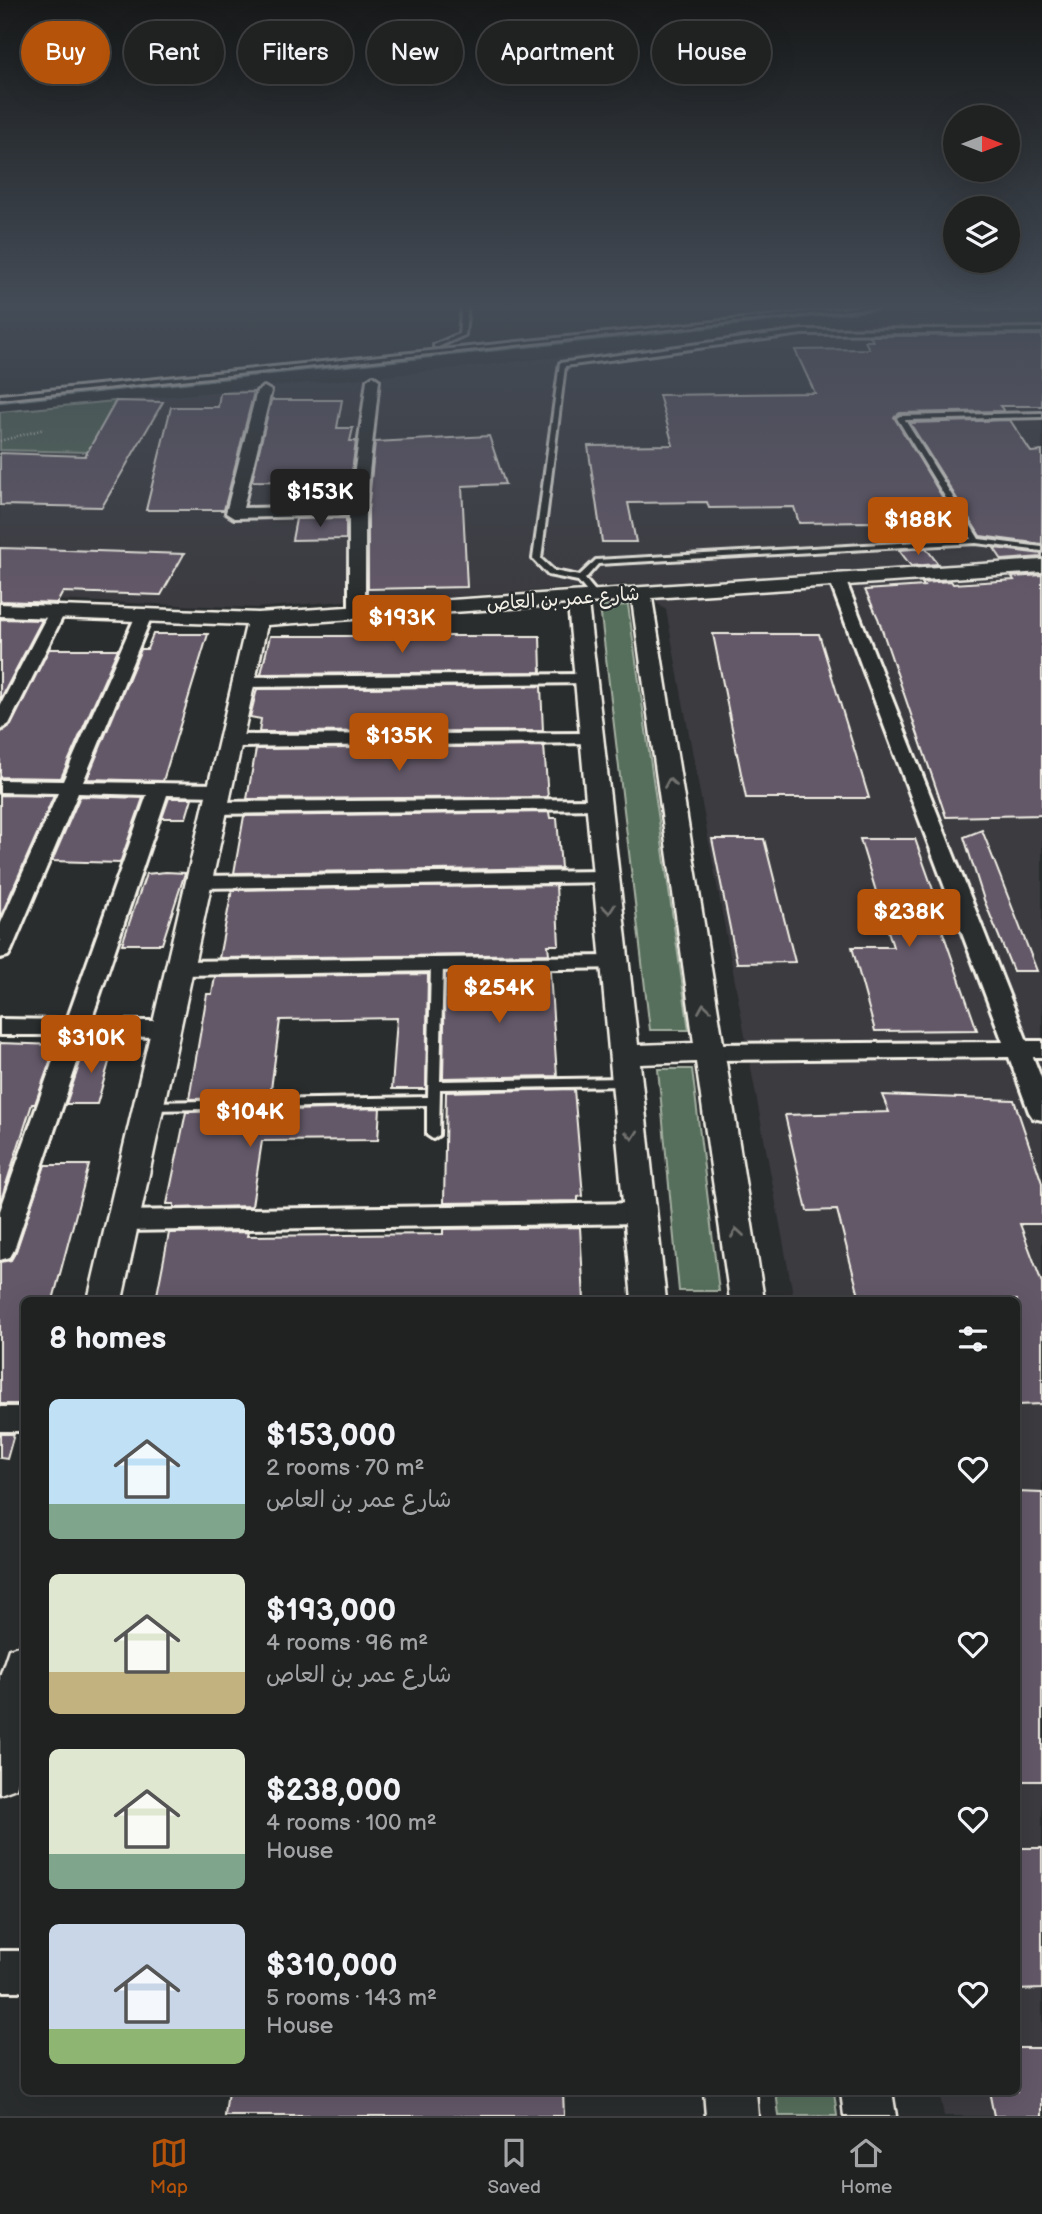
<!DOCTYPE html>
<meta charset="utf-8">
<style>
:root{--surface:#202222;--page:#2d2f2f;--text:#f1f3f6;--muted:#a2a4a5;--line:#3d3f40;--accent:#b45309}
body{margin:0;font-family:"Balsamiq Sans","Playpen Sans Arabic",sans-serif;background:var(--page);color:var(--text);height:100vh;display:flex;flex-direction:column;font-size:26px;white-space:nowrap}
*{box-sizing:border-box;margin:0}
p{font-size:23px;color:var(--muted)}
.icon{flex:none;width:38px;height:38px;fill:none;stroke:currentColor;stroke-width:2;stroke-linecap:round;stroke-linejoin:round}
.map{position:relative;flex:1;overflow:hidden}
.drawer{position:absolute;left:21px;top:1297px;width:999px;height:798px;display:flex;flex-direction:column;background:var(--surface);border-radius:10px;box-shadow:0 7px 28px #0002,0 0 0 2px var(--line)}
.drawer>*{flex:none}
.top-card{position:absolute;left:21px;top:21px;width:1001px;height:63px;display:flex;gap:14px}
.needle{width:46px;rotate:90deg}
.buttons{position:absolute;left:943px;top:105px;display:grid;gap:14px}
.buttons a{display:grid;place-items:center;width:77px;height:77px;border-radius:50%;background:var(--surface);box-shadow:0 7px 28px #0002,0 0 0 2px var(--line);font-size:35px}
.price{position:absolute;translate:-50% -60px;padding:0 16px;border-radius:7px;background:var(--accent);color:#fff;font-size:23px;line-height:46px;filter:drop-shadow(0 2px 4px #0008)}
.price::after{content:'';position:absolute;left:50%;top:42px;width:21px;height:16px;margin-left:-10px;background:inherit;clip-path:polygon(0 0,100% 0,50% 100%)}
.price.current{background:#222;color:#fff}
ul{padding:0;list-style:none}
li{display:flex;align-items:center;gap:21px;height:175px;padding:0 28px}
li span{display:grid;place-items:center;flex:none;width:196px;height:140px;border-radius:10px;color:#555}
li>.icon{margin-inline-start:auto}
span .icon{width:84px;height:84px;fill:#fffc;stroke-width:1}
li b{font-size:30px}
h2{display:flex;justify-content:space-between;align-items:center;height:84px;padding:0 28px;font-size:30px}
.tag{padding:0 24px;border-radius:32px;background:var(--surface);box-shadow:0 7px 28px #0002,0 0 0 2px var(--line);font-size:24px;line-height:63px}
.tag.current{background:var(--accent);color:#fff}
.tabs{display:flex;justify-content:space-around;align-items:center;height:98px;border-top:2px solid var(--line);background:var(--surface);font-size:19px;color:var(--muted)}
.tabs a{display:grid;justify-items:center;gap:4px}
.tabs .current{color:var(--accent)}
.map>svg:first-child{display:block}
.built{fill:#3b3a3f}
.green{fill:#566e5c;stroke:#a5b0a2;stroke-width:2}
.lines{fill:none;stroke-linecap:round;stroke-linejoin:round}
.stream{stroke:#8e9e9f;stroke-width:4.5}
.building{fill:#645867;stroke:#f4f1e8;stroke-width:2}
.service-casing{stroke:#f4f1e8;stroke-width:6}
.minor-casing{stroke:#f4f1e8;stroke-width:6}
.tertiary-casing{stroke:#f4f1e8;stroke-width:5}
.path{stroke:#f4f1e8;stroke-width:2.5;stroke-dasharray:1 2.5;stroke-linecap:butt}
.service{fill:#2a2d2e;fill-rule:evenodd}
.minor{fill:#2a2d2e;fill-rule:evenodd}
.tertiary{fill:#2a2d2e;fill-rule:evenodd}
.oneway{stroke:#71726f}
.labels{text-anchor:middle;stroke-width:5;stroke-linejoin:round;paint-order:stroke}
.far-street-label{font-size:19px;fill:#f4f1e8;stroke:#2a2d2e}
</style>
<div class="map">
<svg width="1042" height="2116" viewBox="0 0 1042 2116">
<rect width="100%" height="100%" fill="#2a2d2e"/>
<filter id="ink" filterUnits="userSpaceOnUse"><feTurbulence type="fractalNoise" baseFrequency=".0143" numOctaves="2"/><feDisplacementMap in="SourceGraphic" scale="14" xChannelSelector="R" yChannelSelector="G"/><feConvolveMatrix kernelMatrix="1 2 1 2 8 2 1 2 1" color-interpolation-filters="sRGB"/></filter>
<g filter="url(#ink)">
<path class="built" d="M941,318L1042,324V2116H944L939,2091H1017V1300H794L666,610L633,584L377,602L359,594L344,601L257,608L0,598V450L89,452L115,401L384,376L888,321Z"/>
<g class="green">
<path d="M115,401L89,452L0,450V412Z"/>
<path d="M628,605L689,1030H650L600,607Z"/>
<path d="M658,1069H692L719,1291H679Z"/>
<path d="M776,2091H834L837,2116H779Z"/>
</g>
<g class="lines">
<path class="stream" d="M0,401L886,308L927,306L1042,311"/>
</g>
<g class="building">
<path d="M1042,335V406H1000L1004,411L900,413L894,417L966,536L918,537L920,539L893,541L882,539L872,522L799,523L794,507L709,508L707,502L628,503L636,542H602L588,446L673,445L659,395L815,393L795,350L869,349L865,341H873L870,336Z"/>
<path d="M254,392L224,510H146L171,407H218L220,393Z"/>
<path d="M271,400H342L337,428H353L350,441H356L348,503L299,504L303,482L252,481Z"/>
<path d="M116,401L163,402L102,507L0,505V453L85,456Z"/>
<path d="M1010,420L1031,452L1042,451V544L980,536L910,423Z"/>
<path d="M489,436L505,484L462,486L467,587L368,589V510L375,442Z"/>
<path d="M346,518V539L292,540L296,519Z"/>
<path d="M0,548L37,549L184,554L161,595L63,592L57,603L0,601Z"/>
<path d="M926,548L938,564L911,566L899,550Z"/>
<path d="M994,548L1042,554V557L1002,560Z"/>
<path d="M1042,575V815L946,817L878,618L865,590L924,586L922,583L951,581L953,584L1014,580L1012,577Z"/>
<path d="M0,619L42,620L0,700Z"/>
<path d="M153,634H208L163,781L87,779L141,649H147Z"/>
<path d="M713,634H819L869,798H746Z"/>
<path d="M270,636H540L541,672L261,674Z"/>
<path d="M49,649H118L61,778L0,777V733L11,725Z"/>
<path d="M541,686L543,731L259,732L261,719L250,717L257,689Z"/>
<path d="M544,746L548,797L247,799L256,749Z"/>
<path d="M0,795L54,796L0,918Z"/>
<path d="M80,796L143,798L120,863L52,861Z"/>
<path d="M169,798H192L186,818H162Z"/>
<path d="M549,812L550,818H557L561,868L234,873L244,816Z"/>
<path d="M982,830L1023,935L1037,971H1013L984,900L964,837Z"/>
<path d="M712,839H764L795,962L737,963Z"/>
<path d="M860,839H915L938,904H933L977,1030L875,1031L852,947H893Z"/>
<path d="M166,872L185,873L162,944H122L146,874Z"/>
<path d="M556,885L559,945H548L549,954L219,958L232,890Z"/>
<path d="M550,972L557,1076L443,1078L445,973Z"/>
<path d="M428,974L426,1089H392L397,1018L280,1020L270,1097L189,1099L207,994H212L215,977Z"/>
<path d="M0,1043L56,1045L35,1104H32L0,1203Z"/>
<path d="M86,1045H114L97,1104H66Z"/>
<path d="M574,1089L583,1196L578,1197V1201L444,1203L446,1092Z"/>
<path d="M882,1095L1014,1100L1042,1183V1224H1020L1042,1283V1404L1017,1405V1300H860L837,1210L807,1211L785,1115L889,1112Z"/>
<path d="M380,1108L378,1140L262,1141L252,1206L174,1208V1204H167L186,1112Z"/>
<path d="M45,1165H89L53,1300H24L23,1404H0V1262L11,1260L16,1251Z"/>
<path d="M580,1227L584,1300H156L169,1233L248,1232L247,1236L443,1234V1229Z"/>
<path d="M0,1434H14L7,1459L0,1458Z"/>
<path d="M1017,1492L1042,1493V1781H1017Z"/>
<path d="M1017,1848H1042V1989L1017,1990Z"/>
<path d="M1017,2048H1042V2116H994L989,2091H1017Z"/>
<path d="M228,2091H563L564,2116H225Z"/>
</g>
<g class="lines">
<g class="service-casing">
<g id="service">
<path d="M462,305H468L465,335L438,347H434V345L459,334Z"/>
<path d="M879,305H896L0,399V395Z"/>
<path d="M977,305L1042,306V310L980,307Z"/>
<path d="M1042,328V332L802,334L565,366L541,559L554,571L579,576L596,560L971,539L897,418L900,416L1042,413V417L905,420L979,539L1042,547V551L976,543L598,564L585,579L599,596L595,598H592L578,581L548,575L533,559L560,363L802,330Z"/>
<path d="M437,962L443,965L440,1081L627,1078L633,1082L627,1086L440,1089L439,1135L433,1139L427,1135V1105L149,1110L143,1106L149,1102L428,1097L431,965Z"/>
</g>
</g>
<g class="minor-casing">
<g id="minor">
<path d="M373,376L379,380L365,510V612L357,617L349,612V515L234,518L226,513L257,391L264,387L271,391L243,508L350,506L367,380Z"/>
<path d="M837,574L845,579L1027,1041H1042V1057H1033L1042,1080V1120L1033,1118L1029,1112L1009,1057L710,1060L701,1058L698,1052L701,1046L710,1044L1003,1042L829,579Z"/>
<path d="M57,607L65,612L9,724L0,730V706L49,612Z"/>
<path d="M144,610L152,615L83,782L219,784L226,786L229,790L226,794L219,796L167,795L91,1021H166L174,1024L178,1029L174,1034L166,1037L86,1036L14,1250L10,1257L0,1260V1211L62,1035H0V1019L67,1020L147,795L78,793L11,951L8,956L0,958V925L58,793L0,792V780L63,781L136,615Z"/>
<path d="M585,674L594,679L591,683L244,687L235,682L244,677Z"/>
<path d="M592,733L602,739L599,743L231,747L221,741L231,735Z"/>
<path d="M598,799L605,801L608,805L605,809L215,814L208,812L205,808L208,804L215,802Z"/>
<path d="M606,871L614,872L617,877L614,882L199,888L191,887L188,882L191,877L199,876Z"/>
<path d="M615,956L623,958L626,963L623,968L180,975L172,973L169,968L172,963L180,961Z"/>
<path d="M640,1203L650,1206L654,1213L650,1220L640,1223L123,1231L113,1228L109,1221L113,1214L123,1211Z"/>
<rect x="0" y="1407" width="24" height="24"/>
<rect x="0" y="1951" width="24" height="40"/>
</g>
</g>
<g class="tertiary-casing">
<g id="tertiary">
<path d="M1042,560V572L652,598L764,1300H730L696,1062L640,1064L666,1300H632L568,604L267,625L122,1300H88L246,625L0,616V604L258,613ZM632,600L694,1043L638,1045L588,603Z"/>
<path d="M24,1644V1762L16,1788L0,1794V1676L9,1649Z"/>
<path d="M704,2091H756L758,2116H706Z"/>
<path d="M841,2091H892L896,2116H844Z"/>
</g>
</g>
<path class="path" d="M0,441L44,429"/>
<use href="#service" class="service"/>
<use href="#minor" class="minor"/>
<use href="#tertiary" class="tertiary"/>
</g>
<defs><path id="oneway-chevron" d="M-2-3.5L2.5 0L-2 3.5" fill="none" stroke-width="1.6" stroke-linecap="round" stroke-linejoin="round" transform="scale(1.75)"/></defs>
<g class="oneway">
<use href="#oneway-chevron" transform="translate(670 783) rotate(-99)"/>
<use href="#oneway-chevron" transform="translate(609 909) rotate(84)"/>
<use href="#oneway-chevron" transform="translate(704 1008) rotate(-99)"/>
<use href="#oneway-chevron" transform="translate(632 1135) rotate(84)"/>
<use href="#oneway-chevron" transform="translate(737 1233) rotate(-98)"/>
</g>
</g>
<linearGradient id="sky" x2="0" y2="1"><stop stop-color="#171919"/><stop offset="0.51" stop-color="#444c57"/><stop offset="1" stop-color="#444c57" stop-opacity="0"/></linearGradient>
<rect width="1042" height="601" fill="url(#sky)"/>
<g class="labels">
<g class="far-street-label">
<text transform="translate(563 598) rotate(-4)" y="7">شارع عمر بن العاص</text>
</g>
</g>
</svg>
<div class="buttons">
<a><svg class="needle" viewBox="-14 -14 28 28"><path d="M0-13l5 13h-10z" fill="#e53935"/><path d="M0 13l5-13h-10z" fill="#a2a4a5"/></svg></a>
<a><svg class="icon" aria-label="layers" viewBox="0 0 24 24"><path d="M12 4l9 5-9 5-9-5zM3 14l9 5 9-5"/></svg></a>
</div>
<b class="price current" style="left:320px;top:529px">$153K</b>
<b class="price" style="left:918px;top:557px">$188K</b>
<b class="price" style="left:402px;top:655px">$193K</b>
<b class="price" style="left:399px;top:773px">$135K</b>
<b class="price" style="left:909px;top:949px">$238K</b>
<b class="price" style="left:499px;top:1025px">$254K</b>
<b class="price" style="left:91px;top:1075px">$310K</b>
<b class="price" style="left:250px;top:1149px">$104K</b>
<div class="top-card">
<a class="tag current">Buy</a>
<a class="tag">Rent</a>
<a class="tag">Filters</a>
<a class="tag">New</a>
<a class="tag">Apartment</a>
<a class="tag">House</a>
</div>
<section class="drawer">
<h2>8 homes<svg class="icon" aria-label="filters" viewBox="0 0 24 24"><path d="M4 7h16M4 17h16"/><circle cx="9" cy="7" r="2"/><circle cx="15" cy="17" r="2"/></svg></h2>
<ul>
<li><span style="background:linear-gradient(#bfe0f5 75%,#7fa58c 0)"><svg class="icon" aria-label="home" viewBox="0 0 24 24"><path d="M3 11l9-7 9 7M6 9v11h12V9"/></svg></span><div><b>$153,000</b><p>2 rooms · 70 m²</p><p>شارع عمر بن العاص</p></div><svg class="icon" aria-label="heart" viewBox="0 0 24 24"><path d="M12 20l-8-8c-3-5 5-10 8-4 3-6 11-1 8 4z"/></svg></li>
<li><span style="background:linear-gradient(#dfe7d0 70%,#c2b280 0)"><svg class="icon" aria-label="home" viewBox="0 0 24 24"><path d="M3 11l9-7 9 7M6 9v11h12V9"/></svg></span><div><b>$193,000</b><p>4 rooms · 96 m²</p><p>شارع عمر بن العاص</p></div><svg class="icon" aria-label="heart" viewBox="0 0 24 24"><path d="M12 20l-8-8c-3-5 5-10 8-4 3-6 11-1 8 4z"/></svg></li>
<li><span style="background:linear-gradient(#dfe7d0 75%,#7fa58c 0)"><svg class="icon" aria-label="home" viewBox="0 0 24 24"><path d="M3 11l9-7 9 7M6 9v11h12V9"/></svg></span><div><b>$238,000</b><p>4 rooms · 100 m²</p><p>House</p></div><svg class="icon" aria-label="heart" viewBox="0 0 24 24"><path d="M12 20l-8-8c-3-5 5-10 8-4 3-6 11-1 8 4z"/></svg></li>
<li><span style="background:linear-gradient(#c9d6e8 75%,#8fb573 0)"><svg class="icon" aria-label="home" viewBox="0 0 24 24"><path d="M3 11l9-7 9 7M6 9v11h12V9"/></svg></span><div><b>$310,000</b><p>5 rooms · 143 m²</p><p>House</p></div><svg class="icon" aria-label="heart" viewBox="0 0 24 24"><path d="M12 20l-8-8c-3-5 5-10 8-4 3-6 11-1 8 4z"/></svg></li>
</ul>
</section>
</div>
<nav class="tabs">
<a class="current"><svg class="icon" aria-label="map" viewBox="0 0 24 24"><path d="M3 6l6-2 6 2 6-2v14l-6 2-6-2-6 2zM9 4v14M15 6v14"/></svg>Map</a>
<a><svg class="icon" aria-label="saved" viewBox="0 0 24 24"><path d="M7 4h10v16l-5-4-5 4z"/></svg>Saved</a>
<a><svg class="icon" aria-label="home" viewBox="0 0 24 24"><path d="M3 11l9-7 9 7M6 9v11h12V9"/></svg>Home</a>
</nav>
